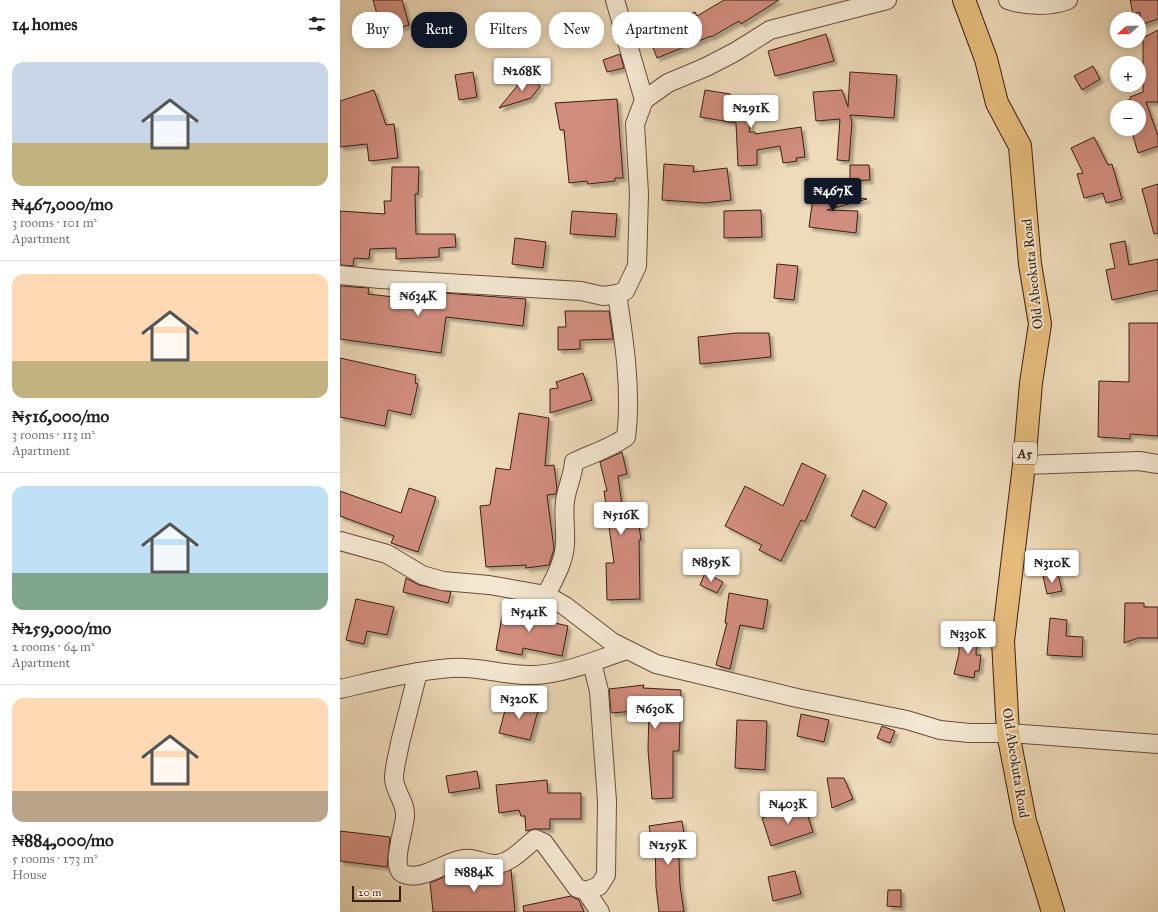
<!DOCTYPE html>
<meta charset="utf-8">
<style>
:root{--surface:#fff;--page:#f2f2f2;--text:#202124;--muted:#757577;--line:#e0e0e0;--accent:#111827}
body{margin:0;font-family:"IM FELL Great Primer",serif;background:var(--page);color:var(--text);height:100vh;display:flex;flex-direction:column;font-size:15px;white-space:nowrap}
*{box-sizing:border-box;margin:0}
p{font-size:13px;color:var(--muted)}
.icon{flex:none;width:22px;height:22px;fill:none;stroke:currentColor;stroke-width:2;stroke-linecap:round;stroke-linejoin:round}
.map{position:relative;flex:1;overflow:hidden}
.panel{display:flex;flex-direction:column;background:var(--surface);width:340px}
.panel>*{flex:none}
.top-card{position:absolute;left:12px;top:12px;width:380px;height:36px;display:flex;gap:8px}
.needle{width:26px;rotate:250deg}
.controls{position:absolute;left:770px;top:12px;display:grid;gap:8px}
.controls a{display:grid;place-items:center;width:36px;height:36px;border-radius:50%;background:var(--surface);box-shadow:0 2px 10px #0003;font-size:20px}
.scale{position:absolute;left:12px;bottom:10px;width:49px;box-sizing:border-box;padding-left:4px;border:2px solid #3a1e13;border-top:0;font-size:11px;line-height:14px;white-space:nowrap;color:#3a1e13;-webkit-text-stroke:3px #f4e8d2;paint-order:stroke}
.price{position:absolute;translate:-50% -34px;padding:0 9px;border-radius:4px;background:#fff;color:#222;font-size:13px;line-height:26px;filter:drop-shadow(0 1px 2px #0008)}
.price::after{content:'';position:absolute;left:50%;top:24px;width:12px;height:9px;margin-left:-6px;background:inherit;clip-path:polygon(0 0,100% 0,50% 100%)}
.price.on{background:var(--accent);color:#fff}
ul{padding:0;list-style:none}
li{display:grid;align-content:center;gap:8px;height:212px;padding:0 12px}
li+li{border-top:1px solid var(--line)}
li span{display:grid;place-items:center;height:124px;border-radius:12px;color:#555}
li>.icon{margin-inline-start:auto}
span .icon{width:72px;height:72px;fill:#fffc;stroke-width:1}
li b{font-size:17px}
h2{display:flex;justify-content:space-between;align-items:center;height:48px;padding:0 12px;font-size:17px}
.pill{padding:0 14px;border-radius:16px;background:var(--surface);box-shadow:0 2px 10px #0003;font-size:14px;line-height:36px}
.pill.on{background:var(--accent);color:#fff}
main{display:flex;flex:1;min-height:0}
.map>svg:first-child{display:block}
.building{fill:#d18d7e;stroke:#3a1e13;filter:url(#shadow)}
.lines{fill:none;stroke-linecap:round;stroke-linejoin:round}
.minor-casing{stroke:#674d3d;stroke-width:20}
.trunk-casing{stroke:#3a1e13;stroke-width:24}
.minor{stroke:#f4e8d2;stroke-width:18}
.trunk{stroke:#e7be7d;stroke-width:22}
.labels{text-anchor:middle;stroke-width:4;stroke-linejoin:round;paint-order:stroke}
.shield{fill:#f4e8d2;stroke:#725b4c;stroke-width:1}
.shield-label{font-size:13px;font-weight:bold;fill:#3a1e13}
.street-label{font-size:14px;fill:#3a1e13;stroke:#f4e8d2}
</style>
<main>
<section class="panel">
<h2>14 homes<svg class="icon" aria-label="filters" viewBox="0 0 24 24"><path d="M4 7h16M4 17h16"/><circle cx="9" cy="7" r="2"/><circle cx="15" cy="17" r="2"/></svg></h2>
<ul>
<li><span style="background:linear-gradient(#c9d6e8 65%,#c2b280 0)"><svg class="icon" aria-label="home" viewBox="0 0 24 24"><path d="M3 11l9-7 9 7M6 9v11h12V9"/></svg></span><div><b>₦467,000/mo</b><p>3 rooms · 101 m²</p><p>Apartment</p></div></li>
<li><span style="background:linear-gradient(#ffd9b3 70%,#c2b280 0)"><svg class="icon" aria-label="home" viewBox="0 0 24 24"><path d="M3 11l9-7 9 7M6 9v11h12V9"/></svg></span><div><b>₦516,000/mo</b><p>3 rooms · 113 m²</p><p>Apartment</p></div></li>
<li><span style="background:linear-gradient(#bfe0f5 70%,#7fa58c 0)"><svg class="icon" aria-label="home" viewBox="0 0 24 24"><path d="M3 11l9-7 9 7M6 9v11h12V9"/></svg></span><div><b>₦259,000/mo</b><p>2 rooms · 64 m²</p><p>Apartment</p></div></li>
<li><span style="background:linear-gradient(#ffd9b3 75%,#b9a48a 0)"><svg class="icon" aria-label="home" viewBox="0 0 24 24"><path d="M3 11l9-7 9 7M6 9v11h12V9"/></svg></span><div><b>₦884,000/mo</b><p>5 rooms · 173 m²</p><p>House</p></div></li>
</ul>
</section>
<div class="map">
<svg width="818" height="912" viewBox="0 0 818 912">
<defs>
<filter id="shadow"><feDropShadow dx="3.5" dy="3.5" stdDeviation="1" flood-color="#0004"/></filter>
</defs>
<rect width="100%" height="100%" fill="#eedbba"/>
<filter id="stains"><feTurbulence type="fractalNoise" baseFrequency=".005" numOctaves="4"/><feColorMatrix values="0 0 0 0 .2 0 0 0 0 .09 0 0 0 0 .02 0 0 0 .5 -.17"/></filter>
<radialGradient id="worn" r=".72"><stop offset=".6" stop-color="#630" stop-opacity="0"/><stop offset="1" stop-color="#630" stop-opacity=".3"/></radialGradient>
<g class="building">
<path d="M33,0H62L69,25L42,32Z"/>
<path d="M384,0H439L401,24L399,21L371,37V36L317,58L307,32L355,12L357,16Z"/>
<path d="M790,0H818V19L800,25V12L793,14Z"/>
<path d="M818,30V102H806L818,136V146L798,153L791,129H799V107H783L782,102L791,99L790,97L803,92V38Z"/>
<path d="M486,34L494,61L435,76L428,51Z"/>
<path d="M280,54L284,68L267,72L263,60Z"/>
<path d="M753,66L760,79L742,90L734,76Z"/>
<path d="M133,72L137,97L119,100L115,75Z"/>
<path d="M510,72L557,75L554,118L510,115L512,122L509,161L497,160L500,119L476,121L473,92L502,90L508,107Z"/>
<path d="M187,74L200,86L191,98L159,108Z"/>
<path d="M34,90L46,125L54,124L58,158L29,161L27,144L0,147V101Z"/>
<path d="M365,90L390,94L391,99L414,97L409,132H415V134L461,127L465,157L456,158L457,161L443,163L440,146L417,150V165L398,166L396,123L360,117Z"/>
<path d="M277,99L283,178H275V181L248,184L247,181L229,183L224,130H220L215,103Z"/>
<path d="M754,137L768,165L772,164L782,199L766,203L763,193L744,198L737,174L743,173L731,148Z"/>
<path d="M324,164L354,166L353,172L387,168L391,200L365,203L322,200Z"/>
<path d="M510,165H529L530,180L510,181Z"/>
<path d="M52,167H79L78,194H75L76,234H115L116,247L99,248V257L56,259V248L30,249L29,259L14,258L13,266L0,265V211L45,214L44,201H51Z"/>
<path d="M475,182H479L481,193L527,199L487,210L518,211L516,233L469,227Z"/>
<path d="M818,184V233L814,234L802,189Z"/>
<path d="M421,210L422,237L384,238V211Z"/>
<path d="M232,211L277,214L275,237L230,234Z"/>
<path d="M175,238L206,242L203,268L172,264Z"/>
<path d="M785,241L789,265L818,259V290L772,300L766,270L775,268L770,244Z"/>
<path d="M437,264L458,266L454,300L434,298Z"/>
<path d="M0,286L29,288L28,294L80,300L81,297L101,300L103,293L186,299L183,326L106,317L101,353L0,339Z"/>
<path d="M225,311H269L273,339L240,340V349L218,350V327H226Z"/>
<path d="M789,323H818V436L790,434V439L758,437L759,381L789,382Z"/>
<path d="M396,333H429L431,357L360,364L358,337Z"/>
<path d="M0,358L76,375L75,383L78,384L71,415L48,410L45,426L0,417Z"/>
<path d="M243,373L252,400L210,413V389L218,388L216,382Z"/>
<path d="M179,413L209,418L205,466L214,465L217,489L216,494L207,495L214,549L209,565L186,568V565L146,567L140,506L150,505L156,468L170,470Z"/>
<path d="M282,452L287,474L278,476L283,513L297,511L301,540H299L300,599L267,600L266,563H274L264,491H267L260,462Z"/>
<path d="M462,463L486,475L465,522L461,520L441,561L419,550L422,545L385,526L405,486L443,506Z"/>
<path d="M69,488L96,497L78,552L51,543L54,536L0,516V491L61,513Z"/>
<path d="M523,490L547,503L535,528L511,516Z"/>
<path d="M365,573L383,582L377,593L360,585Z"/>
<path d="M718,573L722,591L707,594L703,576Z"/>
<path d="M66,578L79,585L111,592L108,603L63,592Z"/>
<path d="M389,593L428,600L423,629L400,625L390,669L376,665L387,623H385Z"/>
<path d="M16,599L54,607L47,635L27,631L24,644L6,640Z"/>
<path d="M785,603H804V607H818V638H798L784,643Z"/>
<path d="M164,605L190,610L189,617L228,626L222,656L183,648L182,655L156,650Z"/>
<path d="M710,618L727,620L726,636L743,637L742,657L707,655Z"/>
<path d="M619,631H637L636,655H641L639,671H635L634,678L614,674L619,653Z"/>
<path d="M304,685L303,688L341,690L339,751H333V798L312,799L308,750L309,710L271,713L269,689Z"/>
<path d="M168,699L199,707L190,740L159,733Z"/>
<path d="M461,714L489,720L484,742L457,736Z"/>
<path d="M397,720L427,721L425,770L395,768Z"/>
<path d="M542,726L555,731L550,743L537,738Z"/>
<path d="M137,771L140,788L109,793L106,776Z"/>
<path d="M487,778H504L513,799L492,808Z"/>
<path d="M207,780L208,793H241V819H210V829H194L186,831L185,816H181L179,810L159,813L156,785Z"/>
<path d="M464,804L473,832L431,846L422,818Z"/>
<path d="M342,821L344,834L338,835L340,885L344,912H319L316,887L315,838H311L309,826Z"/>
<path d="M0,831L50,837L47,867L0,861Z"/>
<path d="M171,870L175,912H93L90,883L111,874L133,872V874H155Z"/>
<path d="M455,871L461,894L433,901L428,877Z"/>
<path d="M548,890H561V907L547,906Z"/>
<path d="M231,896L239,900L244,912H184L183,906Z"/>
</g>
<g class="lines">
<g class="minor-casing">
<g id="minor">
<path d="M275,0L304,100"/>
<path d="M668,0C686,6 710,7 728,0"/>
<path d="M0,275L40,279L241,291L263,296L277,294L285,291L297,266L299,194L295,124L304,100L328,83L366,67L395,52L430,30L547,0"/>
<path d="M684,465L799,461L818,464"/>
<path d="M0,541L47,554L82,575L103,581L149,585L206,595L225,606L272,642L316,664L457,698L567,720L600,730L629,733H668L818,744"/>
<path d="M206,595C214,579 224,563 225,544C226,529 223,515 225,501C227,487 233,476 234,462C251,454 271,448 286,437C292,392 284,339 277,294"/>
<path d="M78,672C72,696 66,720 60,743C58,755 54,767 54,779C55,792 66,803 65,816C65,828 49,869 64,874C81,881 102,864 119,860C132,856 141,863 154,864C169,865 184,848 195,839L204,843L237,888L246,891L260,912"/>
<path d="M0,689C36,681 73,671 111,668C138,666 162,675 189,675C218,676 258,660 286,650"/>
<path d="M246,891L259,886L266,875L267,801L259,691L252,663"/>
</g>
</g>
<g class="trunk-casing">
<path id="trunk" d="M624,0L646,59L657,103L680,146L690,264L700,324L691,383L684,465L663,641L668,733L685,821L713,912"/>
</g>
<use href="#minor" class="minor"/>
<use href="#trunk" class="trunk"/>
</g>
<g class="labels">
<rect class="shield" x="673" y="442" width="24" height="22" rx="3"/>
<g class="shield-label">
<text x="685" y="458">A5</text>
</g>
<g class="street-label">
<text transform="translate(692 274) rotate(-96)" y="5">Old Abeokuta Road</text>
<text transform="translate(676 763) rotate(81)" y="5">Old Abeokuta Road</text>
</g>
</g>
<rect width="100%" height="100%" filter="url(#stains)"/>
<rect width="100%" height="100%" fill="url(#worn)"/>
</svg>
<div class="controls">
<a><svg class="needle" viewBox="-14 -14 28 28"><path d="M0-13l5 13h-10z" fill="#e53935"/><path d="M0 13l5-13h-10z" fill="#757577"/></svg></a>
<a>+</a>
<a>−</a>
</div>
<div class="scale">20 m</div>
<b class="price" style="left:182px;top:92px">₦268K</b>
<b class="price" style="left:411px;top:129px">₦291K</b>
<b class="price on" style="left:493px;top:212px">₦467K</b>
<b class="price" style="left:78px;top:317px">₦634K</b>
<b class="price" style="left:281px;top:536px">₦516K</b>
<b class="price" style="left:371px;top:583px">₦859K</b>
<b class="price" style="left:712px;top:584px">₦310K</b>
<b class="price" style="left:189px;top:633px">₦541K</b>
<b class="price" style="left:628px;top:655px">₦330K</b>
<b class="price" style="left:179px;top:720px">₦320K</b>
<b class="price" style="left:315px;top:730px">₦630K</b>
<b class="price" style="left:448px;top:825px">₦403K</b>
<b class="price" style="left:328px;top:866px">₦259K</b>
<b class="price" style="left:134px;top:893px">₦884K</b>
<div class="top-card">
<a class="pill">Buy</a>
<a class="pill on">Rent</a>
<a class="pill">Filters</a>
<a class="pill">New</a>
<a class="pill">Apartment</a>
</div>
</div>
</main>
